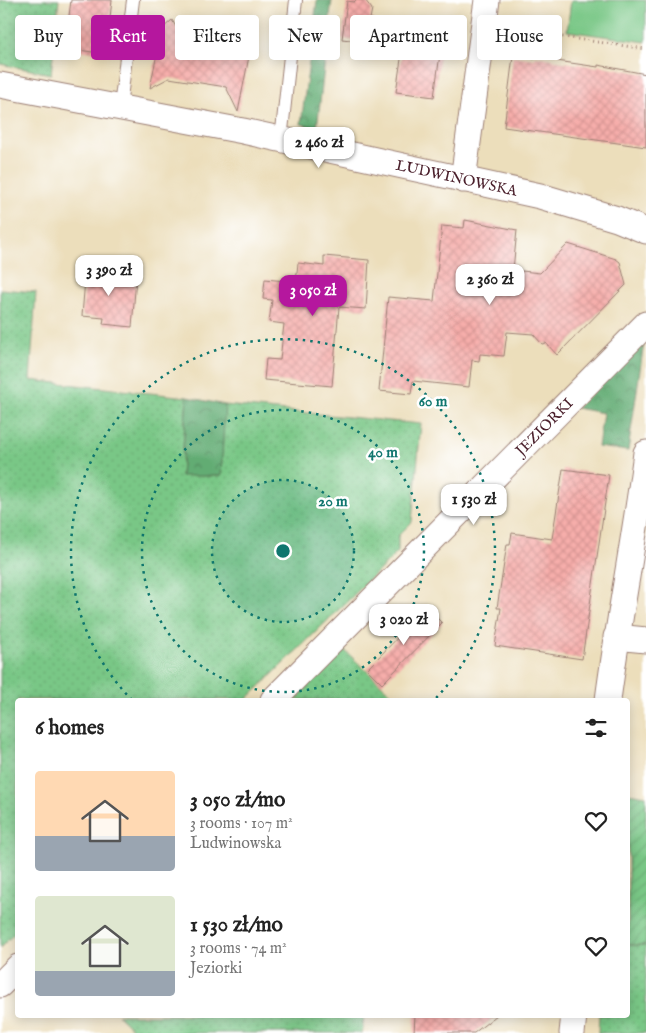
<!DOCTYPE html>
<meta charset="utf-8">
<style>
:root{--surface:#fff;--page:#f6f6f6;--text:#222;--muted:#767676;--accent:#b5179e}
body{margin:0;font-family:"IM FELL English",serif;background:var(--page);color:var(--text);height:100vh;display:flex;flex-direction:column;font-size:19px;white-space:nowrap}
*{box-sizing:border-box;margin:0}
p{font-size:16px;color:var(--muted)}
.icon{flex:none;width:28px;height:28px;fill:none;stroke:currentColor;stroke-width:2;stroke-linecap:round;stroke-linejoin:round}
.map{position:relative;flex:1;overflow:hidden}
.drawer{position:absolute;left:15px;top:698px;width:615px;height:320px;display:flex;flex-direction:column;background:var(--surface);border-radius:5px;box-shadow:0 2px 12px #0003}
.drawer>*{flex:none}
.hud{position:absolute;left:15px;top:15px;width:616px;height:45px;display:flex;gap:10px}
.price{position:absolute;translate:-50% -42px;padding:0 11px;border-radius:10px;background:#fff;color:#222;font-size:16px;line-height:32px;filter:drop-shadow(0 1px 2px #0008)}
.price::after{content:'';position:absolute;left:50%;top:30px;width:15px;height:11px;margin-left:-8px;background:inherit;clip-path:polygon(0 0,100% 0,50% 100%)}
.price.current{background:var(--accent);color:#fff}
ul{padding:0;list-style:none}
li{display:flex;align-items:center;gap:15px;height:125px;padding:0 20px}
li span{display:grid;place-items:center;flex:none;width:140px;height:100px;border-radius:5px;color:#555}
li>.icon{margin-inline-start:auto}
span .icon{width:60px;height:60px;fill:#fffc;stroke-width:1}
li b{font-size:21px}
h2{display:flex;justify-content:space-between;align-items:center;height:60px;padding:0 20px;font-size:21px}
.chip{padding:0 18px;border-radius:5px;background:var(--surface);box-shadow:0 2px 12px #0003;font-size:18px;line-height:45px}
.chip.current{background:var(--accent);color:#fff}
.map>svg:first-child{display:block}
.grass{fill:url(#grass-dots);stroke:#627358}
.forest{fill:url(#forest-crowns);stroke:#56664f}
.park{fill:#79c786;stroke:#627358}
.garden{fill:url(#garden-furrows);stroke:#627358}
.building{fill:url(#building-cross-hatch)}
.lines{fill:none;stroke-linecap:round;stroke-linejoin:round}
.lane-casing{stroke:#9b7e73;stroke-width:14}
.street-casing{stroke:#9b7e73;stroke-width:27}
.path{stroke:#9b7e73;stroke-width:3;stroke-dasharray:1 4;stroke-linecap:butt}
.lane{stroke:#fff;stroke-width:12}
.street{stroke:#fff;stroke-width:25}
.ring{fill:none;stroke:#0f766e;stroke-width:2.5;stroke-dasharray:2.5 5}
.labels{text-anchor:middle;stroke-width:5;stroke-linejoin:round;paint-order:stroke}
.street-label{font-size:15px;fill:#4a1f2b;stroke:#fff}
.centre{fill:#0f766e;stroke:#fff;stroke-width:2.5}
.ring-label{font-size:15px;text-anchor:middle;font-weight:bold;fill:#0f766e;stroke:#fff;stroke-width:5;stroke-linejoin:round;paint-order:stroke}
</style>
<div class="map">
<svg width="646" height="1033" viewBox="0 0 646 1033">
<defs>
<pattern id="grass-dots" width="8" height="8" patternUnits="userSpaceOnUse" patternTransform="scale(1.25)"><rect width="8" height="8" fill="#79c786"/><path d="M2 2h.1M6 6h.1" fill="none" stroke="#6aaa74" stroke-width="1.8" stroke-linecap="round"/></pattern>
<pattern id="forest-crowns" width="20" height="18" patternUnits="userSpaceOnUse" patternTransform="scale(1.25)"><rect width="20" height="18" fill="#62ac73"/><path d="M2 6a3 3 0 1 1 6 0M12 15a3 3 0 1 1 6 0" fill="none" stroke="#538b5f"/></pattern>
<pattern id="garden-furrows" width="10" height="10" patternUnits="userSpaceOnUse" patternTransform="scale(1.25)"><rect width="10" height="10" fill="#79c786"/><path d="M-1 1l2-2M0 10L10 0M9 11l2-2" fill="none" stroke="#6aaa74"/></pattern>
<pattern id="building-cross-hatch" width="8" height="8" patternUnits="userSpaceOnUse" patternTransform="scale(1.25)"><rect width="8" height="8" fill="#f6adaa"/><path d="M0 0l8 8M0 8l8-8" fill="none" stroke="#d49492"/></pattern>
</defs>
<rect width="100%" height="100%" fill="#fff"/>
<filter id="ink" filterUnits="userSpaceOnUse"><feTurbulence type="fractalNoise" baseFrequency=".02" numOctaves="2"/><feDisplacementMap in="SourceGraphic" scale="10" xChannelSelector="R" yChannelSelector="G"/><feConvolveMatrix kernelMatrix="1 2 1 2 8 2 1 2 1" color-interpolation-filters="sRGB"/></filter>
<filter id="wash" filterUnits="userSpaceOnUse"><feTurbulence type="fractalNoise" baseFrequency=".0096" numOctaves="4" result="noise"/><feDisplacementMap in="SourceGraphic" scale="20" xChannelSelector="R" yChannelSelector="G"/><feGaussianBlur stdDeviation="1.12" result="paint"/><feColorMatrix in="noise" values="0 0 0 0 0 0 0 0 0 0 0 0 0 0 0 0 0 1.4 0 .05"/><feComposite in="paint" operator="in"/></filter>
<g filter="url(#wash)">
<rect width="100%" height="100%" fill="#ecdebb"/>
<g class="grass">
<path d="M0,0H59L51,74L0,64Z"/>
<path d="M0,289L36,292L30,380L187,397L181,475L220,476L225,405L421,424L412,522L398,536V552L246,700H18L17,931L0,948Z"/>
<path d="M342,648L396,698V700H291Z"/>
<path d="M628,945H646V1033H598L599,1015H628Z"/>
<path d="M118,1015H364L362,1033H137Z"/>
</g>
<g class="forest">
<path d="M317,0H332L317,128L301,124Z"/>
<path d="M644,343L628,451L598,447L603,413L576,408Z"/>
<path d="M187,397L225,405L221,476H181Z"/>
</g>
<path class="park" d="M571,0H646V42L567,31Z"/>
<path class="garden" d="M628,793L646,796V945H628V820L629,804H628Z"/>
<g id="blocks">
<g class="building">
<path d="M71,0H112L106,54L65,48Z"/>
<path d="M356,0H365L372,9L370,19H373V24L443,33L434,97L396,92L403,46L342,39L347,1L354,2Z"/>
<path d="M172,20L181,35L232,46L255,26L238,112L226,87L169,78L150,88L162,29Z"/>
<path d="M513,56L535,59V56L557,60V61L598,67V65L646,74V147L504,127Z"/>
<path d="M465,220L517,230L513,270L540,273L568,244L616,259L620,262L626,285L557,355L546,343L542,344L533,334L507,332L504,356L480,354L479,361L472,360L469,387L413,381L411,394L379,391L388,297L434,301L442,226L464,228Z"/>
<path d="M324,256L369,260L366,309L339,307L332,386L264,380L266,359L280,360L284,324L269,322L272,300L263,299L265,279L296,282L298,263L324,266Z"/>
<path d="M86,267L110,269L109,275L136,278L132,327L103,324L104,318L82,316Z"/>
<path d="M563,469L609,475L582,659L495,646L501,608H497L507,544H510L512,533L552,539Z"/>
<path d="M427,608L442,623L382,684L367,669Z"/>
<path d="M415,1015H497L474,1033H414Z"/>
</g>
</g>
</g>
<g filter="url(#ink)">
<use href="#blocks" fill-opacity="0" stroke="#9b7e73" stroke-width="1"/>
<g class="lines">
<g class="lane-casing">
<g id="lane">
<path d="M120,107L133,0"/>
<path d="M281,140L296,0"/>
</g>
</g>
<g class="street-casing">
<g id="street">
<path id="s1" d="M0,85L243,131L540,196L617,219L646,231"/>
<path d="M463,180L487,0"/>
<path d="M616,637L646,640"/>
<path id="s2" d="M273,700L646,324"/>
<path d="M608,700C619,617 635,536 646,453"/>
<path d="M0,985L18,967"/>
<path d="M572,1033L574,1015"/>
</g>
</g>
<path class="path" d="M508,29L646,49"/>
<use href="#lane" class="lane"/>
<use href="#street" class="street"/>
</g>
</g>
<circle cx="283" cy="551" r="71" fill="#0f766e" fill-opacity=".12"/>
<g class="ring">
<circle cx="283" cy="551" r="71"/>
<circle cx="283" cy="551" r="141"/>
<path d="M132 700A212 212 0 1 1 434 700"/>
</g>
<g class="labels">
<g class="street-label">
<text dy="5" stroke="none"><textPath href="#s1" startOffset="466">LUDWINOWSKA</textPath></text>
<text dy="5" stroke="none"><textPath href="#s2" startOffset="385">JEZIORKI</textPath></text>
</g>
</g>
<circle cx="283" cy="551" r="8" class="centre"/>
<g class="ring-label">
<text x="433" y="406">60 m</text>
<text x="383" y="457">40 m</text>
<text x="333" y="506">20 m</text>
</g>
</svg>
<b class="price" style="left:319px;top:169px">2 460 zł</b>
<b class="price" style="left:109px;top:297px">3 390 zł</b>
<b class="price" style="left:490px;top:306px">2 360 zł</b>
<b class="price current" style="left:313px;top:317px">3 050 zł</b>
<b class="price" style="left:474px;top:526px">1 530 zł</b>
<b class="price" style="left:404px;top:646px">3 020 zł</b>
<div class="hud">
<a class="chip">Buy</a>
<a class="chip current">Rent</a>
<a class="chip">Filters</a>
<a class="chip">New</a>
<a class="chip">Apartment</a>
<a class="chip">House</a>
</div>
<section class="drawer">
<h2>6 homes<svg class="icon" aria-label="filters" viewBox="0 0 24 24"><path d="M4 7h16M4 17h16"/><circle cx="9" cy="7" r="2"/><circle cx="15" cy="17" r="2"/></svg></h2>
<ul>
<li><span style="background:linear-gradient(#ffd9b3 65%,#9aa5b1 0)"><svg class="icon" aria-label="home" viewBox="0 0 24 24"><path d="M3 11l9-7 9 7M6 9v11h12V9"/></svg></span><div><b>3 050 zł/mo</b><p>3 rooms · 107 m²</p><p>Ludwinowska</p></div><svg class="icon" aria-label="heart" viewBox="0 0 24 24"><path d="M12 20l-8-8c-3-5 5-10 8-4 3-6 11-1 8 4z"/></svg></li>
<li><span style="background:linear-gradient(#dfe7d0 75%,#9aa5b1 0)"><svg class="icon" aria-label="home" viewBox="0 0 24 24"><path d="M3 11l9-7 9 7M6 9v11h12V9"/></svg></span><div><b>1 530 zł/mo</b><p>3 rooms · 74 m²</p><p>Jeziorki</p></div><svg class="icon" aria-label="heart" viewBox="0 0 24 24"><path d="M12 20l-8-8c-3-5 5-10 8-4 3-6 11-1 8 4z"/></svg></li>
</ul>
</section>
</div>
